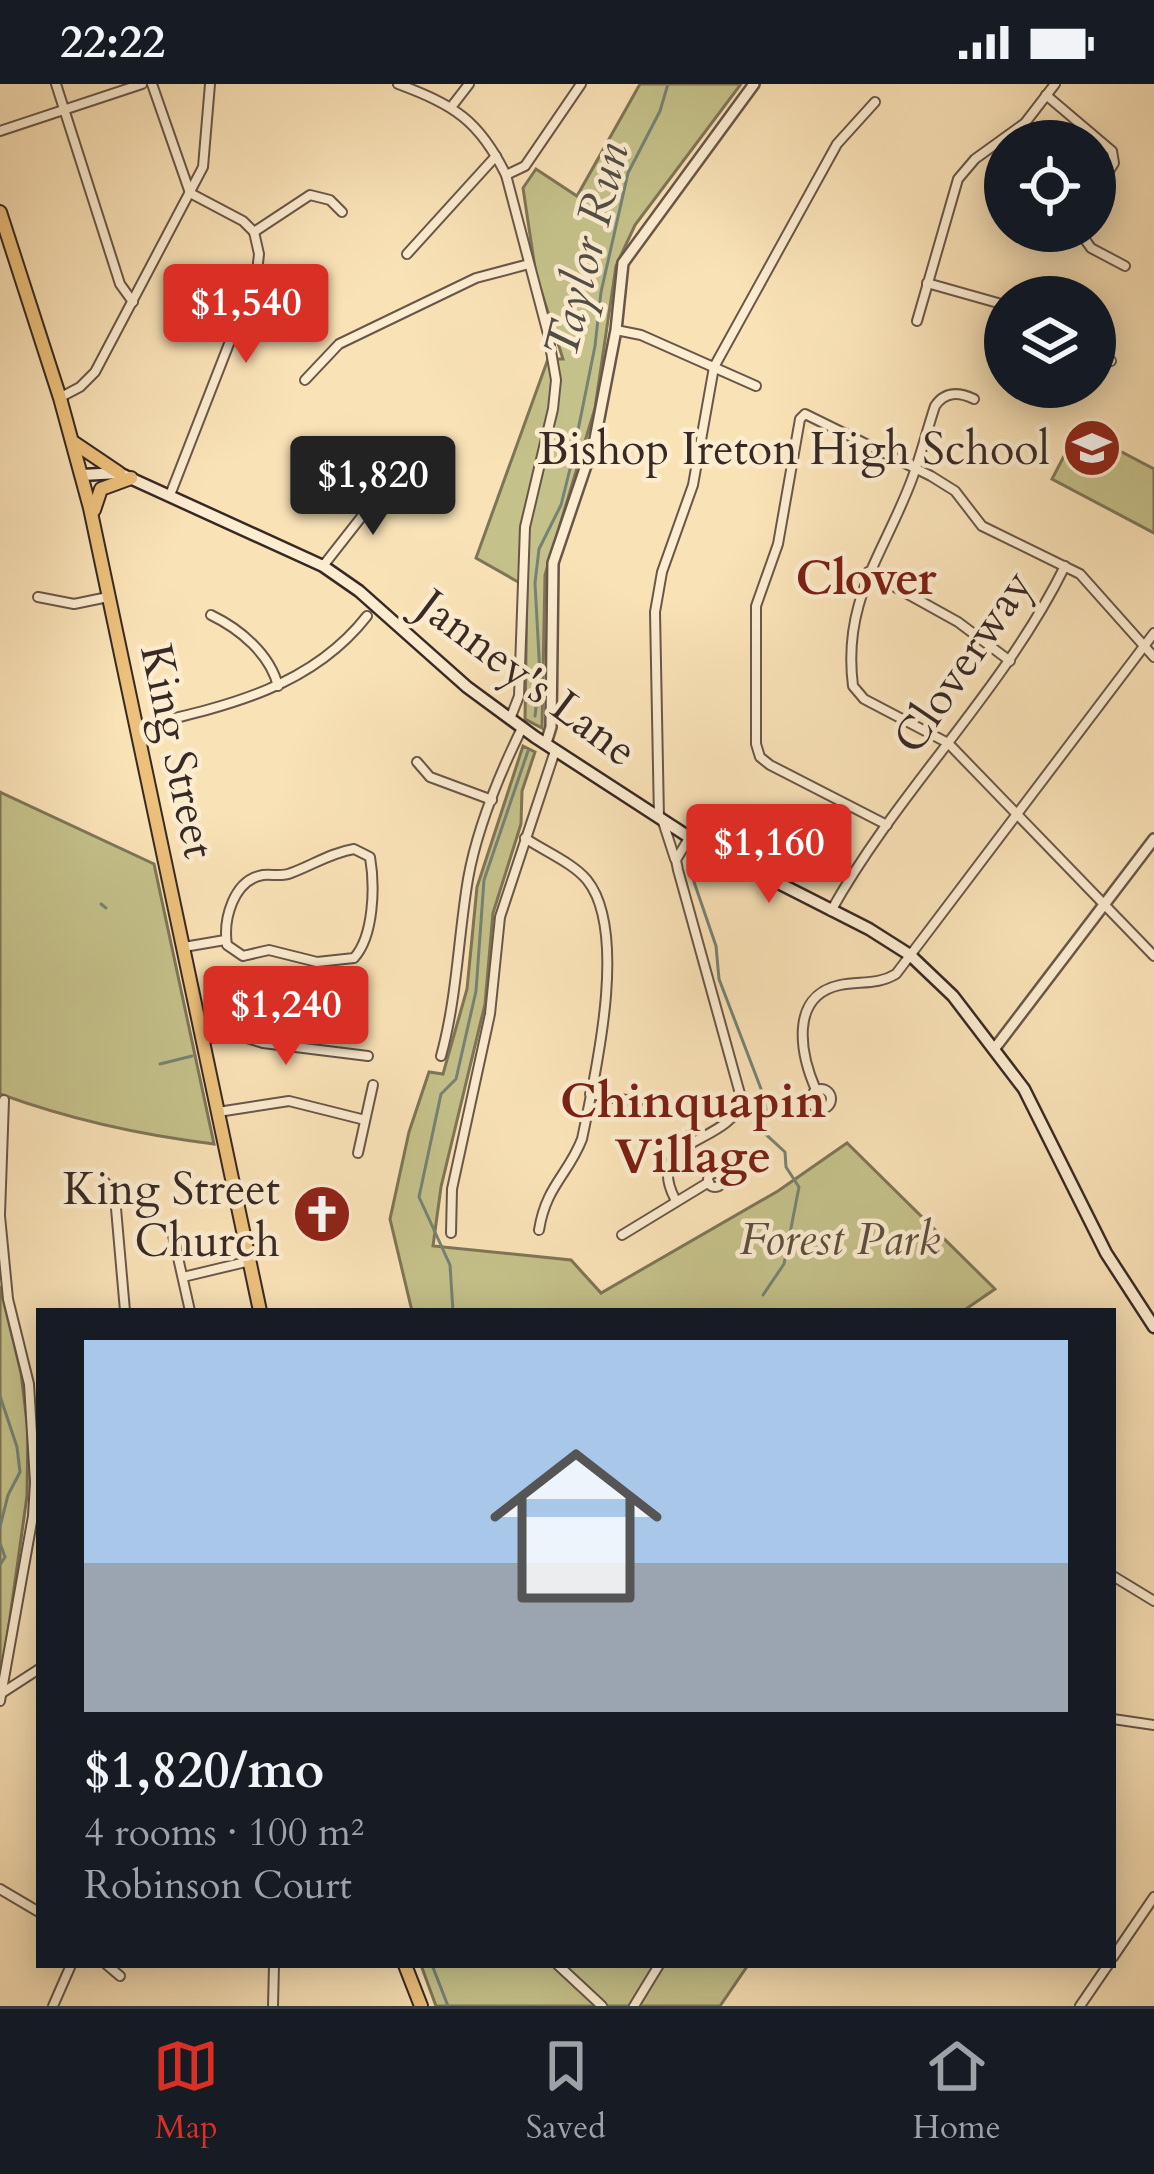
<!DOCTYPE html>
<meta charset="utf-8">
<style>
:root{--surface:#171b24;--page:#20242c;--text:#f1f3f6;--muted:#9ea1a6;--line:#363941;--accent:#d93025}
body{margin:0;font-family:Cardo,serif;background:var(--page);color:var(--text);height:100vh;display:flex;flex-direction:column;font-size:45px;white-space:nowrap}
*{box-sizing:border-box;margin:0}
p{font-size:39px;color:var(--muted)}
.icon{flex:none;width:66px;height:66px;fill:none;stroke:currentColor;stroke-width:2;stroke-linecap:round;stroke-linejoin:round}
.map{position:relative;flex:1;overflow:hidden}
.details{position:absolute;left:36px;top:1224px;width:1080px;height:660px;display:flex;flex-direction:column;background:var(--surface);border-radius:0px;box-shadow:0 6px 30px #0003}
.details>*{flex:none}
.tools{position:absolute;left:984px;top:36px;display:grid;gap:24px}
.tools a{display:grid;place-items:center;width:132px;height:132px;border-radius:50%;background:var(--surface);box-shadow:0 6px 30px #0003;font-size:60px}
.price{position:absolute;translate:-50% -102px;padding:0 27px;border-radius:12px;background:var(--accent);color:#fff;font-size:39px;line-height:78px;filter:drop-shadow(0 3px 6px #0008)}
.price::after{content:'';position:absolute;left:50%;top:72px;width:36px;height:27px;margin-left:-18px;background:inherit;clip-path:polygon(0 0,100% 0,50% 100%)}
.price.on{background:#222;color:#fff}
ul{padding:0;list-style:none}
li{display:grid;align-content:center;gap:24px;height:636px;padding:0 48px}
li span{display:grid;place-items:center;height:372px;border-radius:0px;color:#555}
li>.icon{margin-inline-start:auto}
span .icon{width:216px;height:216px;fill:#fffc;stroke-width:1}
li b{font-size:51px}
.status{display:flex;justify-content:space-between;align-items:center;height:84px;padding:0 60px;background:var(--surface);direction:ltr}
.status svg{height:33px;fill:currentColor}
.tab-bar{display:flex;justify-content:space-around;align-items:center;height:168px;border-top:3px solid var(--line);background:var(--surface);font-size:33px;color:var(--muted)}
.tab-bar a{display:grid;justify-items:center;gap:6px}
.tab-bar .on{color:var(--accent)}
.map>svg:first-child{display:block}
.green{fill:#c5c18a;stroke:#7e7557;stroke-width:3}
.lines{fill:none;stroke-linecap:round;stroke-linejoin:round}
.stream{stroke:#758374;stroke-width:3}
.minor-casing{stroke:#685749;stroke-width:12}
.tertiary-casing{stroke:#685749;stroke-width:14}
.secondary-casing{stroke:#372924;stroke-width:15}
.primary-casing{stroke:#372924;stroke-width:16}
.minor{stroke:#fcecd0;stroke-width:8}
.tertiary{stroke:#fcecd0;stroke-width:9}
.secondary{stroke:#fcecd0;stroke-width:10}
.primary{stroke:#edc17c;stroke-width:12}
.labels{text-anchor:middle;stroke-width:9;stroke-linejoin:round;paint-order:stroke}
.poi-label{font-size:45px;fill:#372924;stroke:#fcecd0;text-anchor:end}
.street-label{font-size:45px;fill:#372924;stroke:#fcecd0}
.park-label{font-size:45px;font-style:italic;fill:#5a4f3e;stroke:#fcecd0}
.water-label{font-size:48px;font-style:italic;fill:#514e45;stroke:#fcecd0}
.neighbourhood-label{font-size:48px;font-weight:bold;fill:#7a1f14;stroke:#fcecd0}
</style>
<div class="status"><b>22:22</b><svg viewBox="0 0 49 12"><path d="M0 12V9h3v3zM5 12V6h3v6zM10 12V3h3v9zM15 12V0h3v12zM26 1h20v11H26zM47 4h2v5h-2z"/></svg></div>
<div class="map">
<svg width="1154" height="1922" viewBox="0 0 1154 1922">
<rect width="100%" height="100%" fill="#fae2b7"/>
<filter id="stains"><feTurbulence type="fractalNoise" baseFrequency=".00167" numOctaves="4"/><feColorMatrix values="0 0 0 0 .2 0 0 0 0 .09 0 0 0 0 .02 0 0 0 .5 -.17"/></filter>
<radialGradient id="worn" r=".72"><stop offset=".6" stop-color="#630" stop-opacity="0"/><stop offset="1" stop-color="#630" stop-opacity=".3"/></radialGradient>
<g class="green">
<path d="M640,0H741L635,141L616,182L595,324L545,491L542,644L525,635L527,503L476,474L548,275H563L536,191L523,104L536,85L577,112Z"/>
<path d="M1078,345L1154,385V449L1052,395Z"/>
<path d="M523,662L535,668L522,707L521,740L493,829L485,920L441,1103L433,1162L571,1176L601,1209L778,1107L847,1059L995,1205L963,1227H412L390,1135L409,1048L429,988L443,990L467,905L477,803Z"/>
<path d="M0,708L154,780L214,1060C139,1051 71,1036 0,1010Z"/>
<path d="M0,1202L21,1289L28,1347L27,1412L0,1605Z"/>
<path d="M421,1881H748L720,1922H436Z"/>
</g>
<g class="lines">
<g class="stream">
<path d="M535,632L540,591L535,499L539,465L561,421L571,381L595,262L601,208L628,89L660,27L668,0"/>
<path d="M692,792L716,862L719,895L763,1010L767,1029L760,1045L785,1068L786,1083L799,1103L784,1180L763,1211"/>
<path d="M101,820L106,824"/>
<path d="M160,980L192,972"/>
<path d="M754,1226L755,1227"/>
<path d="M453,1227L450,1181L419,1113L441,1010L456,995L476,907L484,796L528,667"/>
<path d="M0,1312L17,1363L20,1388L8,1411L0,1443"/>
<path d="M0,1459L5,1473L0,1481"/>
<path d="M432,1881L448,1922"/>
</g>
<g class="minor-casing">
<g id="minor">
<path d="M56,0L120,200L133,218"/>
<path d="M152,0L190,109L243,137L254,148"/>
<path d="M398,0C454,21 479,36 506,91L548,250L556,296L553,325L525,443L519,612L510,635"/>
<path d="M1046,11L1112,67L1114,79L1095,109"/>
<path d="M452,22L469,0"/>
<path d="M0,47L142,0"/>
<path d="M506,91L525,82L581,0"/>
<path d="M1079,147L1091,164L1125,182"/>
<path d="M254,148L310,111L330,116L342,128"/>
<path d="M407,170L496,72"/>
<path d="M927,199L1005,221"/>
<path d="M917,237L958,95L975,75L1025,39L1055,0"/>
<path d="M616,246L641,251L756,302"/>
<path d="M1095,268L1111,277"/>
<path d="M305,296L339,260L476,194L529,180"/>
<path d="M61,313L80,303L95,288L203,83L210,0"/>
<path d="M974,315C959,308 945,307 935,322C927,346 921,371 912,395C884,470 842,516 853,602L864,615L948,659L1154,872"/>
<path d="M356,367C376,380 388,407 412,409"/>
<path d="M170,411L257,188L259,170L254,148"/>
<path d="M323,482L388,399"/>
<path d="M868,488L958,538L1010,577"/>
<path d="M38,513L74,520L108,513"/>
<path d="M211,531C240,545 270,570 278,602"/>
<path d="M137,643C223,623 310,605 367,532"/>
<path d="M417,678L430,693L492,716"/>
<path d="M659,734L655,528L662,488L693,401L714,283L837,60L875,18"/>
<path d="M663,738L675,775"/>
<path d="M887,741L770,681L760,673L756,660V522L778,460L800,335L805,330L931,392L955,407L982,442L1080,490L1154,573"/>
<path d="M525,754C544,767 573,779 587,796C629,848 595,992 582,1055C568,1091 546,1102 539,1146"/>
<path d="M354,765L370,773C375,802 374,852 354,874L317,878L269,866L243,872L227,861C223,836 233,796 263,791C273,790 282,793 291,789C313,781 330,769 354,765Z"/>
<path d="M831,827C899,705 1003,608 1065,482"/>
<path d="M184,863L225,856"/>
<path d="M203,955L237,951L263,959L368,972"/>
<path d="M441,972C457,914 458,855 468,795C477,744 499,691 522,644"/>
<circle cx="821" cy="1015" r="10"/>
<path d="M816,1006C801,972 788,912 840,901C860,897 878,901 896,890L1154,549"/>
<path d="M590,1010L638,1018"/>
<path d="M218,1028L289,1017L365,1036"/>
<path d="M358,1069L373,1001"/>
<circle cx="715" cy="1096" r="7"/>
<path d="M105,1098L115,1113L125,1227"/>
<path d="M675,1115C643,1053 727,1062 742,1017L678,786L676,776L689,754"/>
<path d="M0,1130L4,1016"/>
<path d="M0,1132L8,1215L29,1300L35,1398L33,1432L0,1617"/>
<path d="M172,1147L190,1227"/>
<path d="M451,1149L452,1105L490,930L500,833L555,667"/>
<path d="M622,1151L709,1098"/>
<path d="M183,1193L250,1177"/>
<path d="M1113,1492L1154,1517"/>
<path d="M2,1609L39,1585"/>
<path d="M1113,1635L1154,1641"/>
<path d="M0,1805L39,1828"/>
<path d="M1113,1873L1154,1813"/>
<path d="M107,1881L120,1892"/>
<path d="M558,1881L602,1922"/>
<path d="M53,1922L71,1881"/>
<path d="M273,1922L274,1881"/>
<path d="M634,1922L659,1881"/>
<path d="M1080,1922L1108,1881"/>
</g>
</g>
<g class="tertiary-casing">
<g id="tertiary">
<path d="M546,659L551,643L553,479L595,355L616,246L623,179L754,0"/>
<path d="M995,964L1154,755"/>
</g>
</g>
<g class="secondary-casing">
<path id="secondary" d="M82,391L119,389L323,482L359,507L467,603L535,653L692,755L869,845L910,871L953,912L1024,1005L1106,1169L1154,1243"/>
</g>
<g class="primary-casing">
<g id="primary">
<path d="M0,128L60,314L90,424L260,1227"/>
<path d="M73,358L119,389"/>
<path d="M94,426L101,405L131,394"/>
<path d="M405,1881L421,1922"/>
</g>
</g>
<use href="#minor" class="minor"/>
<use href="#tertiary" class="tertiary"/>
<use href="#secondary" class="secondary"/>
<use href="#primary" class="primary"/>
</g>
<defs>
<g id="school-disc" transform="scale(3)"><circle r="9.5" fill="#8f2418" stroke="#fcecd0"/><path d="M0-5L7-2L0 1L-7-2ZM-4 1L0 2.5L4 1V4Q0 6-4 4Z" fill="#fff"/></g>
<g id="church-disc" transform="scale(3)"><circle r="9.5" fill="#8f2418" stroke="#fcecd0"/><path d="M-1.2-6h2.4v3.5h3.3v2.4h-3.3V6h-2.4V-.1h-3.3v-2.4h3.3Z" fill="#fff"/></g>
</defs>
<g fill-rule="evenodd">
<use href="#school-disc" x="1092" y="364"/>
<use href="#church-disc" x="322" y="1130"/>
</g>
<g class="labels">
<g class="poi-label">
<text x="1050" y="380">Bishop Ireton High School</text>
<text x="280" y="1120">King Street<tspan x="280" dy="52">Church</tspan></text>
</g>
<g class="street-label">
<text transform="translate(962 577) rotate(-56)" y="16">Cloverway</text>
<text transform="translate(528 593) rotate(37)" y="16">Janney's Lane</text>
<text transform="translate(179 667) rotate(78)" y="16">King Street</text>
</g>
<g class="park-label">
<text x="840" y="1170">Forest Park</text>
</g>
<g class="water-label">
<text transform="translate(585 166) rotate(-76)" y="17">Taylor Run</text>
</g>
<g class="neighbourhood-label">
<text x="866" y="510">Clover</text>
<text x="693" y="1033">Chinquapin<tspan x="693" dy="55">Village</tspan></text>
</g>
</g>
<rect width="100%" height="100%" filter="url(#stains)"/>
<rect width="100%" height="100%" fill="url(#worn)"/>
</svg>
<div class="tools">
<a><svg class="icon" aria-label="locate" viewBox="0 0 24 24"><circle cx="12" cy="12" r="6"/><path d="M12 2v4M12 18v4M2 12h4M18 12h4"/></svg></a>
<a><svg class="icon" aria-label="layers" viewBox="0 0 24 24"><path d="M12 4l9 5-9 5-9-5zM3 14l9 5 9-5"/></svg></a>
</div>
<b class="price" style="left:246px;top:282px">$1,540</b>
<b class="price on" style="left:373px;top:454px">$1,820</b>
<b class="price" style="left:769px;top:822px">$1,160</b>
<b class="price" style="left:286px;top:984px">$1,240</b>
<section class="details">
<ul>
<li><span style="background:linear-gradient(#a9c7e8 60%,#9aa5b1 0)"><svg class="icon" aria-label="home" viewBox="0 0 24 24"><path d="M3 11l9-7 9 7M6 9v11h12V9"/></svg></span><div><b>$1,820/mo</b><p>4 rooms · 100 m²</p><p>Robinson Court</p></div></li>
</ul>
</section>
</div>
<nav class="tab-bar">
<a class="on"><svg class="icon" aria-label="map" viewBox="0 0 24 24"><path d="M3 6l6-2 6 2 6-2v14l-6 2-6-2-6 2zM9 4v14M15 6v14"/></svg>Map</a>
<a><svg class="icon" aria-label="saved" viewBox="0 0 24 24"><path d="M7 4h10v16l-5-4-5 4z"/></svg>Saved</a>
<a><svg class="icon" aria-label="home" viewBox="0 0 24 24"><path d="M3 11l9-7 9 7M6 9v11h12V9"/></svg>Home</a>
</nav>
